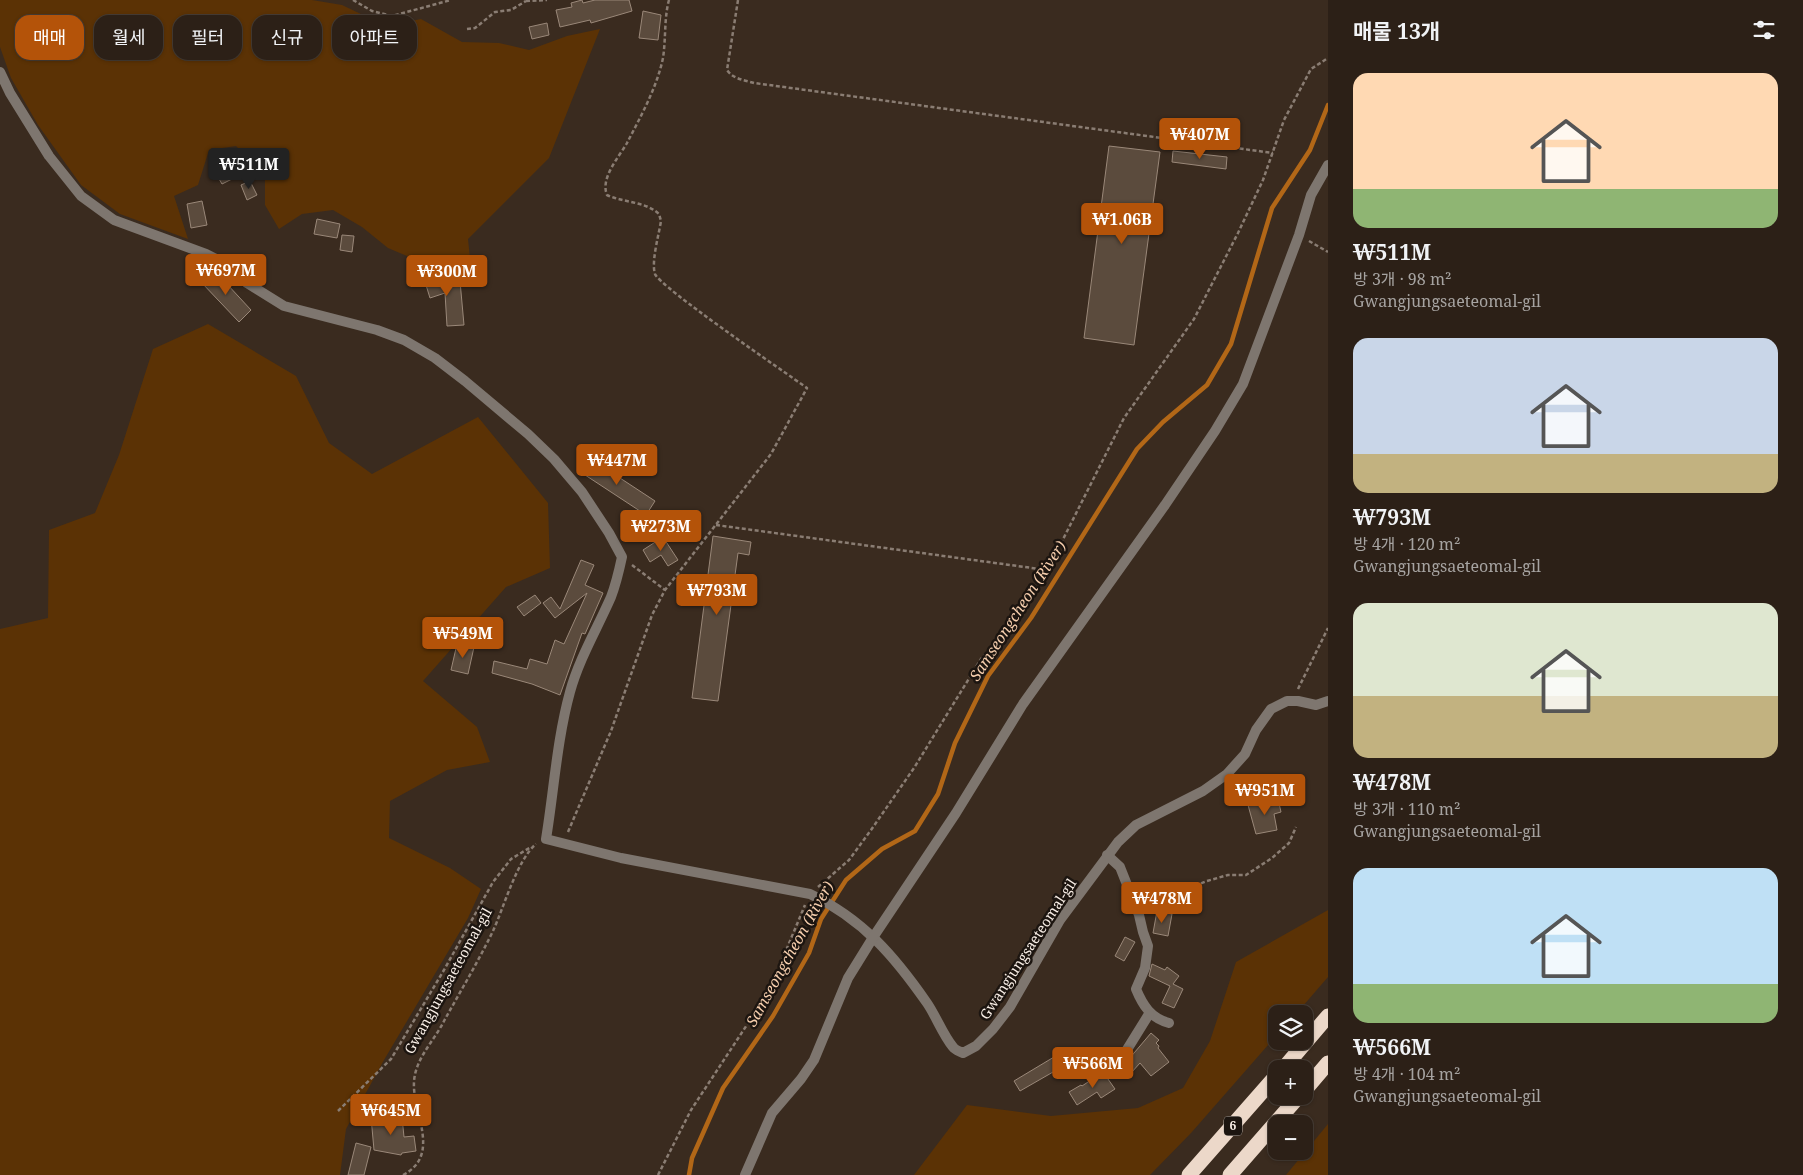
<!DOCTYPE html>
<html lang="ko">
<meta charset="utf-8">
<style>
:root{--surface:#2c2017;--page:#342820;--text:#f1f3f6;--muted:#a6a3a1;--line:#483e36;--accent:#b45309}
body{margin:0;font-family:"Noto Serif","Noto Sans KR",serif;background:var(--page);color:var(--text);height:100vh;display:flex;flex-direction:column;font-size:19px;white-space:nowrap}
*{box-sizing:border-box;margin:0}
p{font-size:16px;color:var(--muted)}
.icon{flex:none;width:28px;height:28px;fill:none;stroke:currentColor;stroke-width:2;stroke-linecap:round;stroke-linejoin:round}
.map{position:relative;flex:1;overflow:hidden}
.drawer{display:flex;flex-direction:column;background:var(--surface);width:475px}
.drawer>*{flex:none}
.hud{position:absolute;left:15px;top:15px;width:475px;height:45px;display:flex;gap:10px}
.controls{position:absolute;left:1268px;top:1005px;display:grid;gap:10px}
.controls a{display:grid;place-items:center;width:45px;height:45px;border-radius:10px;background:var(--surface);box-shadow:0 1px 4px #0004,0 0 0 1px var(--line);font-size:25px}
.price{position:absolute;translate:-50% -42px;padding:0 11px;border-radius:5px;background:var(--accent);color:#fff;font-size:16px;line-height:32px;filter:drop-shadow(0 1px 2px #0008)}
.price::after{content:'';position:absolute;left:50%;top:30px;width:15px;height:11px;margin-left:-8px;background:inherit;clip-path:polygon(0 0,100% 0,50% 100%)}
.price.selected{background:#222;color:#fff}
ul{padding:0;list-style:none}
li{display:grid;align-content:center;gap:10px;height:265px;padding:0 25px}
li span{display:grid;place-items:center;height:155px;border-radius:15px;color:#555}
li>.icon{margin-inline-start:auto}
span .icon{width:90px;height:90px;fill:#fffc;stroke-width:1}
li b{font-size:21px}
h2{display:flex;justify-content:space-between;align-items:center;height:60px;padding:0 25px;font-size:21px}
.chip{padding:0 18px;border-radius:15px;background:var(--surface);box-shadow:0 1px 4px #0004,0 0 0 1px var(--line);font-size:18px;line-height:45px}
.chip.selected{background:var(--accent);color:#fff}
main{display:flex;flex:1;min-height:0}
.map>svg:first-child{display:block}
.green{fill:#5b3205}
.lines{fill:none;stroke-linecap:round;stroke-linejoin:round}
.stream{stroke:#b26717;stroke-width:4.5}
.building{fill:#5b4b3d;stroke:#9a8879}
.path{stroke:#8a7d73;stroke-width:2.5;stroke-dasharray:4 2.5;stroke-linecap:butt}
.street{stroke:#7e766f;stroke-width:10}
.highway{stroke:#ecd8c9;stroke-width:15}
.labels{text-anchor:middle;stroke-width:5;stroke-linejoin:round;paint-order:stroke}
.shield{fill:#1c1510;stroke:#b7aea6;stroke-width:1}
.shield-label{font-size:12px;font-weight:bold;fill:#f9efe7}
.street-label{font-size:14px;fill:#f9efe7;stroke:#1c1510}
.water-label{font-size:15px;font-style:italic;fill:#f6cead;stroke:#1c1510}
</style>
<main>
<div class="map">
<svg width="1328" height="1175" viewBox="0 0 1328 1175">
<rect width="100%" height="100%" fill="#3a2b1f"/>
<g class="green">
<path d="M0,0H312L342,5L386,26L421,19L462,42L499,43L529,50L567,36L600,29L549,158L468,239L470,258L426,264L388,248L362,227L333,210L302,214L279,229L265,205V175L236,146L209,150L198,185L174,196L188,239L120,214L81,185L38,125L11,78L0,47Z"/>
<path d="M208,324L296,376L329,443L372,474L478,417L548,503L550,568L506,587L423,681L477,727L490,762L447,770L390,801L389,838L450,868L481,889L468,918L384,1060L346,1129L340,1175H0V629L48,618L49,530L95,513L119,455L153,349Z"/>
<path d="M1328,910V977L1296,1014H1276V1036L1191,1133L1150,1175H914L967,1105L1051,1116L1138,1108L1183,1088L1210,1041L1236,962Z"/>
<path d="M1328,1124V1175H1286Z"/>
</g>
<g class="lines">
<path class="stream" d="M689,1175L692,1158L723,1088L773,1016L809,953L821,919L846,880L882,849L915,831L938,794L955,743L988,676L1031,618L1137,449L1163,422L1207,385L1231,344L1272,208L1310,150L1328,105"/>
</g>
<g class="building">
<path d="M582,0L583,3L595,0H629L632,11L591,23L590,20L560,27L556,10L572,7L571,3Z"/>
<path d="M643,11L661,15L658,40L639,38Z"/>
<path d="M547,23L549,35L532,39L529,27Z"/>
<path d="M1109,146L1160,152L1134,345L1084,338Z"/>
<path d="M1173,151L1227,157L1226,169L1172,162Z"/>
<path d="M235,161L242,174L222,184L215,172Z"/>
<path d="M250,181L257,195L247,200L241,185Z"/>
<path d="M202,201L207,225L191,228L187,204Z"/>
<path d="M317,219L340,224L337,238L314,234Z"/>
<path d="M342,235L354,236L352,252L340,250Z"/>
<path d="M214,270L251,310L239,322L201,282Z"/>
<path d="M422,272L460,281L464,325L447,326L445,293L430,298Z"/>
<path d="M588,457L655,501L646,515L579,471Z"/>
<path d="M713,536L751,542L749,555L738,553L718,701L692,698Z"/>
<path d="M663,537L678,560L668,566L661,555L650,562L643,550Z"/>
<path d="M581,560L594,565L585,585L603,593L585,634L582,633L560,695L532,684L492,673L494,661L527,669L530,659L547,664L555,640L564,644L587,593L555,618L543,603L551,597L560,609Z"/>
<path d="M535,595L541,603L524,616L517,607Z"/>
<path d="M457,644L474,647L468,674L451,670Z"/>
<path d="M1278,799L1281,812L1274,814L1277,830L1256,834L1248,805Z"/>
<path d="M1157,911L1172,914L1168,936L1153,933Z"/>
<path d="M1125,937L1135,942L1124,961L1115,956Z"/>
<path d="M1152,964L1165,970L1167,967L1179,976L1173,984L1183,989L1174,1008L1162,1003L1170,986L1149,976Z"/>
<path d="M1151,1033L1159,1040L1156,1043L1159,1046L1158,1048L1169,1062L1151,1076L1140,1063L1131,1073L1123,1066Z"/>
<path d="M1054,1057L1060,1068L1020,1091L1014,1081Z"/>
<path d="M1103,1072L1115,1089L1101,1098L1097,1092L1077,1105L1069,1092L1081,1085L1082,1086Z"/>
<path d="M382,1116L383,1119L402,1117L404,1137L414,1136L416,1151L402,1153L401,1155L374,1150L371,1117Z"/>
<path d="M356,1143L371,1147L364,1175H348Z"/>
</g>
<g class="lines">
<g class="path">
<path d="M353,0L372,11L392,16L451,0"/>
<path d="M738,0L727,70C733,79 744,80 754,83L1273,153"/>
<path d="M526,1L547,0"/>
<path d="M467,29L475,28L495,12L511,10L526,1"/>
<path d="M1309,241L1328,252"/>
<path d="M716,525L1047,570"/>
<path d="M632,565L665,590"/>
<path d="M1298,689L1328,628"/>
<path d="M568,832L611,731L652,615L665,590L771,454L807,388C786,373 660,287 655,274C651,262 659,234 661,221L659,214C645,201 624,203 607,195C600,178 619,157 627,143C641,116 657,87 663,58C666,39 664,18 669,0"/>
<path d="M818,887L849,860L871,830L914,768L981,659L1014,621L1039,587L1124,418L1194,319L1238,233L1263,180L1284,120L1311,69L1328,58"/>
<path d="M1148,908L1181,891L1207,881L1228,875H1246L1272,858L1289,843L1296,827"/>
<path d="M338,1111L391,1059L444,970L493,882L511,859L531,847"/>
<path d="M403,1175C442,1155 412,1112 414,1082C415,1059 434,1041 444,1021C460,992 478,962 493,931C504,907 517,860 536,844"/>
<path d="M658,1175L691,1110L760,1005L775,977L805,905"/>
</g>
<g class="street">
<path d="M0,72L10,93L49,156L81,196L114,220L206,254L228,265L247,283L284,306L377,330L404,340L435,358L465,381L528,434L554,459L582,492L609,533L622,557C619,571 616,584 611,597C597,629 579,659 570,692C557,739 554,790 546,839L621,858L810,894C863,919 895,957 927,1003C936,1016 943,1035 953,1047C955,1050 959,1051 963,1053L976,1046L993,1029L1010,1007L1060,920L1118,842L1136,825L1203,791L1227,774L1245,754L1256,730L1271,709L1287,701H1298L1316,705L1328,701"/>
<path d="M1107,855L1120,867L1139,915L1143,932L1148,946L1145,968L1136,989C1143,1006 1151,1018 1169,1023"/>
<path d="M1113,1062L1123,1056L1149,1014"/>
<path d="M745,1175L772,1113L801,1079L814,1060L848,978L874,936L956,813L1023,704L1165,505L1215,431L1243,384L1299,235L1311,195L1328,165"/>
</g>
<g class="highway">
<path d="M1283,1069L1328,1016"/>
<path d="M1304,1091L1328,1063"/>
<path d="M1189,1175L1276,1076"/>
<path d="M1230,1175L1299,1096"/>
</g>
</g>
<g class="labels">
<rect class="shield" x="1224" y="1116.5" width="18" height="19" rx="4"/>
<g class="shield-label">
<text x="1233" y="1130">6</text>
</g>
<g class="street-label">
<text transform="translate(1028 949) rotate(-57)" y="5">Gwangjungsaeteomal-gil</text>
<text transform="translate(448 981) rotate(-61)" y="5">Gwangjungsaeteomal-gil</text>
</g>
<g class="water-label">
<text transform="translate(1018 611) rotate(-57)" y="5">Samseongcheon (River)</text>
<text transform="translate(790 954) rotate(-61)" y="5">Samseongcheon (River)</text>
</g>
</g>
</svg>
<div class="controls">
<a><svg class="icon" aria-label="layers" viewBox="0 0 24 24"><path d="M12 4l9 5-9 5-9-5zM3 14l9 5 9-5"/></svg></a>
<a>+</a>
<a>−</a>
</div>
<b class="price" style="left:1200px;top:160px">₩407M</b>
<b class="price selected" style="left:249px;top:190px">₩511M</b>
<b class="price" style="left:1122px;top:245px">₩1.06B</b>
<b class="price" style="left:226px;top:296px">₩697M</b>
<b class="price" style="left:447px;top:297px">₩300M</b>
<b class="price" style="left:617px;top:486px">₩447M</b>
<b class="price" style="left:661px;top:552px">₩273M</b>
<b class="price" style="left:717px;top:616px">₩793M</b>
<b class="price" style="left:463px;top:659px">₩549M</b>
<b class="price" style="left:1265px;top:816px">₩951M</b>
<b class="price" style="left:1162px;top:924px">₩478M</b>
<b class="price" style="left:1093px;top:1089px">₩566M</b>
<b class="price" style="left:391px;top:1136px">₩645M</b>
<div class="hud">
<a class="chip selected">매매</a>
<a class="chip">월세</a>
<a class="chip">필터</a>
<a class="chip">신규</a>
<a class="chip">아파트</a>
</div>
</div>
<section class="drawer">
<h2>매물 13개<svg class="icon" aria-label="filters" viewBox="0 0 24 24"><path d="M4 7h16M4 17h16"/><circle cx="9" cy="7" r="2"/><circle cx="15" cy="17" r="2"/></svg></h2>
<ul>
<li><span style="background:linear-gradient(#ffd9b3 75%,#8fb573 0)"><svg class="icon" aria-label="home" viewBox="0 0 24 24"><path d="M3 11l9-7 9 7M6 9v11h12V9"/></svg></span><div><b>₩511M</b><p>방 3개 · 98 m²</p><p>Gwangjungsaeteomal-gil</p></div></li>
<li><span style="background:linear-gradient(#c9d6e8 75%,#c2b280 0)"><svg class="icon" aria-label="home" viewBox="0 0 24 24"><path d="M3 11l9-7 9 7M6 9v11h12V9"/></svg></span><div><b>₩793M</b><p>방 4개 · 120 m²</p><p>Gwangjungsaeteomal-gil</p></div></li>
<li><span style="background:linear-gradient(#dfe7d0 60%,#c2b280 0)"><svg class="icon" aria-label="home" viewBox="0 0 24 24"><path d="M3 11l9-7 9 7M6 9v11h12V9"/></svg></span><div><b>₩478M</b><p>방 3개 · 110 m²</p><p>Gwangjungsaeteomal-gil</p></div></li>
<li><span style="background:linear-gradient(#bfe0f5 75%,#8fb573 0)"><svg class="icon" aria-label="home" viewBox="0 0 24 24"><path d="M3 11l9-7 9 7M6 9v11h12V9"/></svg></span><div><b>₩566M</b><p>방 4개 · 104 m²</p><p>Gwangjungsaeteomal-gil</p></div></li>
</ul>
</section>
</main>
